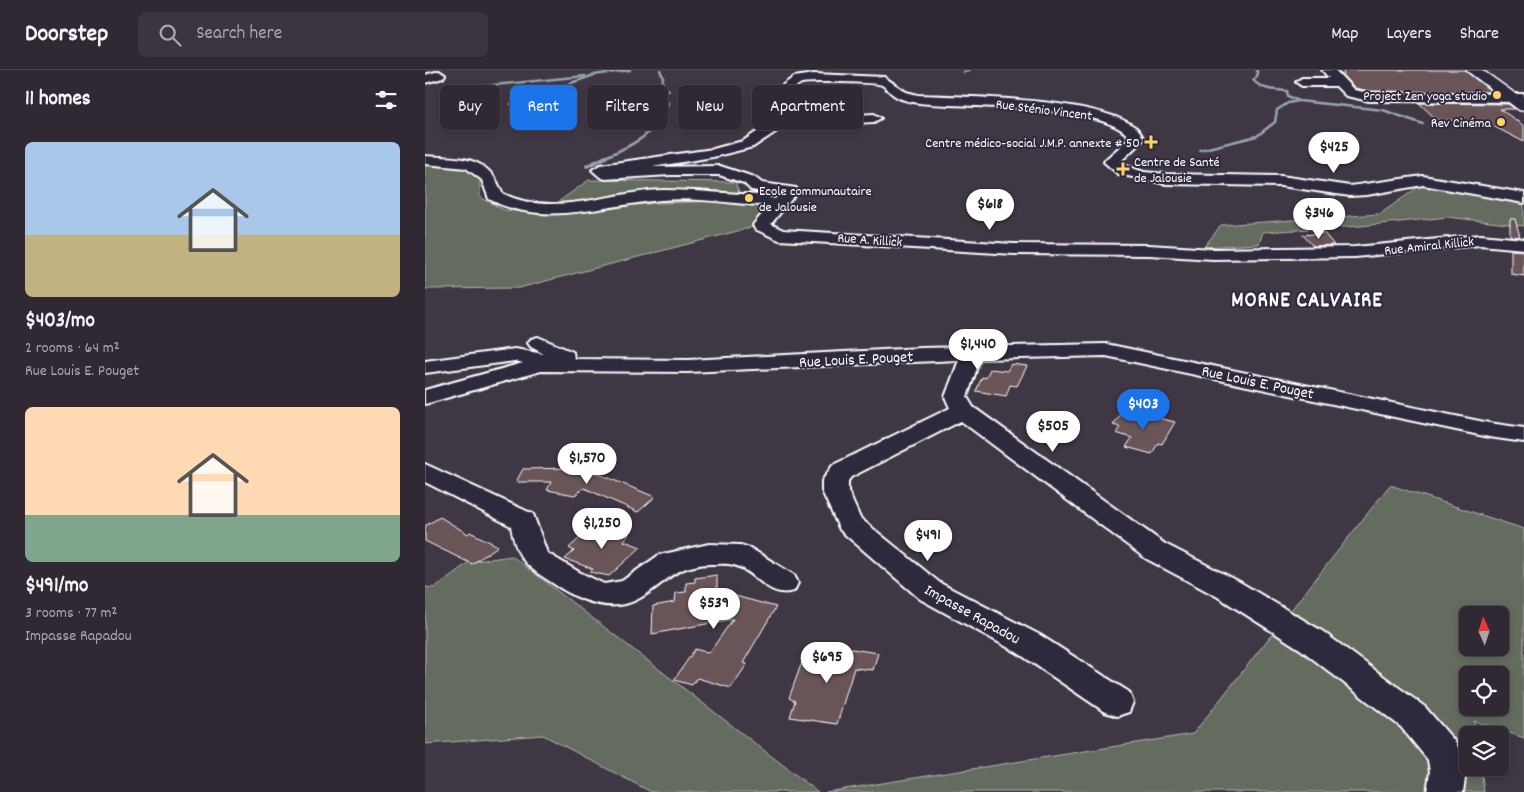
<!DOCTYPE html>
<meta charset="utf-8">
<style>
:root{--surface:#302934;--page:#3c3540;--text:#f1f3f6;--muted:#a8a6ac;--line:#4b454f;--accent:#1a73e8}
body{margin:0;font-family:Dekko,sans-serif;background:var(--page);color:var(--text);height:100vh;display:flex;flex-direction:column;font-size:19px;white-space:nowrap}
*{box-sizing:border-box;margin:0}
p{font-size:16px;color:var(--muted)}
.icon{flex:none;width:28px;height:28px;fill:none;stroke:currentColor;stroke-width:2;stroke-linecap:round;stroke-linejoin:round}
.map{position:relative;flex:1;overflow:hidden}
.panel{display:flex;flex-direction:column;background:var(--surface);width:425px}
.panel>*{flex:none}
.top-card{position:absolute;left:15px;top:15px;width:475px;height:45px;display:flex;gap:10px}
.needle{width:32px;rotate:357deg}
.tools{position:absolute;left:1034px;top:536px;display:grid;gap:10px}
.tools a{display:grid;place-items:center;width:50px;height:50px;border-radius:8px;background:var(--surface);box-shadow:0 2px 8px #0003,0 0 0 1px var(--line);font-size:25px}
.price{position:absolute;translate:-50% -42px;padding:0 11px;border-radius:18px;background:#fff;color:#222;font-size:16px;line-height:32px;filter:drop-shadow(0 1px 2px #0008)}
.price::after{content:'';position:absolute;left:50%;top:30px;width:15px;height:11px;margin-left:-8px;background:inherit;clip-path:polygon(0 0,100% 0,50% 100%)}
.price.current{background:var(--accent);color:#fff}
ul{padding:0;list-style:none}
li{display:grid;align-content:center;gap:10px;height:265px;padding:0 25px}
li span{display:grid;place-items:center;height:155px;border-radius:8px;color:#555}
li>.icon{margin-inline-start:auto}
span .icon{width:90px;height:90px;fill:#fffc;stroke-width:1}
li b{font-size:21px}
h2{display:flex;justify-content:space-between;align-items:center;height:60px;padding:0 25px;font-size:21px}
.chip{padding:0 18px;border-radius:8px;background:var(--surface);box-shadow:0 2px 8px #0003,0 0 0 1px var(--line);font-size:18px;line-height:45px}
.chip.current{background:var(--accent);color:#fff}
header{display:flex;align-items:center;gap:30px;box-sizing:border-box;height:70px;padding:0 25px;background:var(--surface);border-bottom:1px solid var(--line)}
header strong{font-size:24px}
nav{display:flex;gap:28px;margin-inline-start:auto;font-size:18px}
.search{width:350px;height:45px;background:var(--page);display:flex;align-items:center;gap:12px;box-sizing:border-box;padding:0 18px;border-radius:8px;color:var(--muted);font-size:19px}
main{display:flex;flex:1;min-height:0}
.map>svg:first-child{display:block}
.green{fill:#646c5f;stroke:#b2b6af;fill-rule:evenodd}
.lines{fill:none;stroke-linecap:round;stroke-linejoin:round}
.stream-far1{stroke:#96a5af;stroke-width:2.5}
.stream{stroke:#96a5af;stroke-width:4}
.building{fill:#695558;stroke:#fff}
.minor-casing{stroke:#fff;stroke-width:4}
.major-casing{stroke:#fff;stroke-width:3}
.minor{fill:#2f2a3d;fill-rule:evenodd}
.major{fill:#2f2a3d;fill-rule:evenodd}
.poi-dot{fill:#ffd166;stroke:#2f2a3d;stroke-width:2}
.labels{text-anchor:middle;stroke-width:4;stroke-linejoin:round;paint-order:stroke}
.far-poi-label{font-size:14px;fill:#fff;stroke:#2f2a3d;text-anchor:end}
.far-street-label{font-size:14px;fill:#fff;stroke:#2f2a3d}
.street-label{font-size:16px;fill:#fff;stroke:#2f2a3d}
.district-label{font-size:21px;font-weight:bold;letter-spacing:1px;fill:#fff;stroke:#2f2a3d}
</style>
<header>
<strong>Doorstep</strong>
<div class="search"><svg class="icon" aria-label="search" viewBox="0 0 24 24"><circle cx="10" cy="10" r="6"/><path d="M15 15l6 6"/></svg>Search here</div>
<nav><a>Map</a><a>Layers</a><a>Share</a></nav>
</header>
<main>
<section class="panel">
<h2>11 homes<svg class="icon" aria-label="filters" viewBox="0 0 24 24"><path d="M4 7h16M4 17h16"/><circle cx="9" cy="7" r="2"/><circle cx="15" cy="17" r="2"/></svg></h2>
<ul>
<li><span style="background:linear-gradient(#a9c7e8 60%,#c2b280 0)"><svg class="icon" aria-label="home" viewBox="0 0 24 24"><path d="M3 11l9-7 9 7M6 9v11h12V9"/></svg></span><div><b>$403/mo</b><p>2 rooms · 64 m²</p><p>Rue Louis E. Pouget</p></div></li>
<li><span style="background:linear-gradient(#ffd9b3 70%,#7fa58c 0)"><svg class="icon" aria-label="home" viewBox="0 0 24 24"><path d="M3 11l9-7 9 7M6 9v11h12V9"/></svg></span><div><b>$491/mo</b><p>3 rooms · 77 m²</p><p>Impasse Rapadou</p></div></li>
</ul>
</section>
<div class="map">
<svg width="1099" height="722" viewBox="0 0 1099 722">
<rect width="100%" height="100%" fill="#403745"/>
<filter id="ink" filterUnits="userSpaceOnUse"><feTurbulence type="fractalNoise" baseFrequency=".02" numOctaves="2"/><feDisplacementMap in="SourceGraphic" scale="10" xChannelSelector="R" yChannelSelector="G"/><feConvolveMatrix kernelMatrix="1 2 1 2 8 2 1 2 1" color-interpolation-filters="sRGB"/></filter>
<g filter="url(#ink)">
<g class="green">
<path d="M411,26L405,45L363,44L368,32H373L375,27Z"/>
<path d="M0,94L41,96L55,110V127L79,140L119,144L231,133L299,131L234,132L137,139L126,137L164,110L310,112L318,132L344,136L328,157L94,218L0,219Z"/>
<path d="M999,113L1099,130V156L1023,147L935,156L838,162L834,174L779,177L796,155L955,144Z"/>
<path d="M965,415L1099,459V668L1049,651L1051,665H1042V698H1056L1059,722H401L768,664ZM1042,545H1075V578H1042ZM1042,605H1075V638H1042Z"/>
<path d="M87,486L393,722H226L118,665L0,674V517L9,518L44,492Z"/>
</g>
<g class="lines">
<g class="stream-far1">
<path d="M832,0V7L828,10C837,20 849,20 862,21L863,26L874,31L958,40L998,54"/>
<path d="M539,2L544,0"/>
<path d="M49,17L160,6"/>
<path d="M86,34L169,5L205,0"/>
<path d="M775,80L832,66L850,52L852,40L863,33L873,31"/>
<path d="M178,88C206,76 233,64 243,33L236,24L244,20L237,16L238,7L235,0"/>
</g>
<path class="stream" d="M162,96L181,87"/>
</g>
<g class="building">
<path d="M918,0H1039L1067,22L944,21L930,18L919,7Z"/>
<path d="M994,33L1083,34L1090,39H1075L1099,56V72L1070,57L1047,51L1012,50Z"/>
<path d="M1085,149H1090L1095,167L1085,166Z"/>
<path d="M899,163L909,175L888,176L878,165Z"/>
<path d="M1086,180L1099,181V206L1086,204Z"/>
<path d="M586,294L602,296L592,316L585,315L581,326L551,321L557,307L561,308L565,299L582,301Z"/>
<path d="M699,340L750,352L737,374L733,373L727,384L701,377L707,368L691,363L695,357L688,355Z"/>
<path d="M156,395L164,396V400L230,427L213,442L159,418L150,425L122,420L126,412H91L98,399L149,398Z"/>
<path d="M15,447L43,464L45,462L73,476L47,494L8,475L0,471V456Z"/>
<path d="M170,454L204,464L199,471L216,477L184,506L165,502L168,499L140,489L149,481L144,478Z"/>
<path d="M292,505V521L351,537L318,593L322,594L306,618L272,608L267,615L249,610L270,579L284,583L308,549L227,564L228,536L250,532L251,523L261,522V513L270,512V508Z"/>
<path d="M407,576L453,583L448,600L429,598L412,654L365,647L370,631L364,628L377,592L401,594Z"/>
</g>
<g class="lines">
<g class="minor-casing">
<g id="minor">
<path d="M897,0H910L929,20L944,23L1099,24V32L944,31L921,26L911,16H877L871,12L877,8H904Z"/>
<path d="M14,1L20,5L18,8L0,13V5Z"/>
<path d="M389,4L459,7L481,22L493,25C544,27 671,28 710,57C714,59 716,65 719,69L695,92L704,97L719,102L741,104L856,106L925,116L998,106L1099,123V133L998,115L942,125L925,126L856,116L741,114L693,104L679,92L681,89L705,68C682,33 536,38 494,33C487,32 477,30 472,27C466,24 462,18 457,15C450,12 384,11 377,13C364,18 361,37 357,49L449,44L456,48L449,52L354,57L352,61L328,77L288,87L227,97L295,96L329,107L337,113L371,118L373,121L346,154L358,160L589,174L724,175L788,179L930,177L1055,165L1099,169V179L1055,175L930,187L788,189L724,185L589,184L354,170L330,159L328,155L343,137L335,135C303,133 268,127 236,130C180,135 117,158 64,129L57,110L41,98L0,94V86C36,89 63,84 77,123C126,149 187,121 239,120C271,120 303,124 335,125L350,129L354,124L326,120L319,113L294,105H245L180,109L175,107L167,100L175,95L288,79L318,71L341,56L358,15L369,7Z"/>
<path d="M113,267L148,282L149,289L263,290L497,278L681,274L1064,353L1099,358V372L1064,367L681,286L555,289L542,327L548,337L740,474L813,511L897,561L1000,637L1031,673L1036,684L1041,702L1038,722H1002L1005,702L1003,690L976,657L875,579L793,527L720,488L536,351L426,407L423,411V421L435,448L515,513L615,565L704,622L708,632L704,642L692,646L680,642L593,583L495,529L415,460L397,421V411L408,395L525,338L520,327L534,290L263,302L116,301L0,334V320L98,293L90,291L0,303V291L90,279L119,284L106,277L103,273L106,269Z"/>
<path d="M0,394L108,444L122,483L154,502L179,514L197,511L234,485L284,474L315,475L325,478L369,505L373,513L369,521C342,529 332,501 309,495C302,493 293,494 286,494C249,495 243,512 215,528C186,545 151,529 126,512C101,496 91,488 86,456L0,412Z"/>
</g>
</g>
<g class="major-casing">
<path id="major" d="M1041,0H1057L1099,30V41L1094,40Z"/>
</g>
<use href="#minor" class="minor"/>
<use href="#major" class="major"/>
</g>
</g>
<g class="poi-dot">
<circle cx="1072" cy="25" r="5"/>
<circle cx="1076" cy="52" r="5"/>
<path d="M723.5 64.5h5v5h5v5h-5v5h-5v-5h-5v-5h5z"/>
<path d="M695.5 91.5h5v5h5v5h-5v5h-5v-5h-5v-5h5z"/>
<circle cx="324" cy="128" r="5"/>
</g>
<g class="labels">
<g class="far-poi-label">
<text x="1062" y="30">Project Zen yoga studio</text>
<text x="1066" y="57">Rev Cinéma</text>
<text x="715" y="77">Centre médico-social J.M.P. annexte # 50</text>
<text x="709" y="96" text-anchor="start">Centre de Santé<tspan x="709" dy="16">de Jalousie</tspan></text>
<text x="334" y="125" text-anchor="start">Ecole communautaire<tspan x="334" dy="16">de Jalousie</tspan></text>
</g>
<g class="far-street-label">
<text transform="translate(619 39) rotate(7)" y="5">Rue Sténio Vincent</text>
<text transform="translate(445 169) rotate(4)" y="5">Rue A. Killick</text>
<text transform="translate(1004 175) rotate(-6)" y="5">Rue Amiral Killick</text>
</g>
<g class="street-label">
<text transform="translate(431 288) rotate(-3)" y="6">Rue Louis E. Pouget</text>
<text transform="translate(833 311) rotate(12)" y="6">Rue Louis E. Pouget</text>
<text transform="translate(548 543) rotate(29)" y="6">Impasse Rapadou</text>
</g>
<g class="district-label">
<text x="882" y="236">MORNE CALVAIRE</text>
</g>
</g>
</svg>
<div class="tools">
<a><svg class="needle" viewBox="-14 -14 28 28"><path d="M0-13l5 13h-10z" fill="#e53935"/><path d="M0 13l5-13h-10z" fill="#a8a6ac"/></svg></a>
<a><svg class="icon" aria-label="locate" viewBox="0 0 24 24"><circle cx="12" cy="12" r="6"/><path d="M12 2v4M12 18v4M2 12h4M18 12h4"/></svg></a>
<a><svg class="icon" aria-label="layers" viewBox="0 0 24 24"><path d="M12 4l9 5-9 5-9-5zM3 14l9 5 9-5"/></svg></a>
</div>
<b class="price" style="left:909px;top:104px">$425</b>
<b class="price" style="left:565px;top:161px">$618</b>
<b class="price" style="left:894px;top:170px">$346</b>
<b class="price" style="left:553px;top:301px">$1,440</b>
<b class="price current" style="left:718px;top:361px">$403</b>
<b class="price" style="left:628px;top:383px">$505</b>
<b class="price" style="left:162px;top:415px">$1,570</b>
<b class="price" style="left:177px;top:480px">$1,250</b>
<b class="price" style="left:503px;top:492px">$491</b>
<b class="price" style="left:289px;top:560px">$539</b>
<b class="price" style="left:402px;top:614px">$695</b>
<div class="top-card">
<a class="chip">Buy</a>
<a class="chip current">Rent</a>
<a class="chip">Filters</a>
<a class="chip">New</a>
<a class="chip">Apartment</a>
</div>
</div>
</main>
